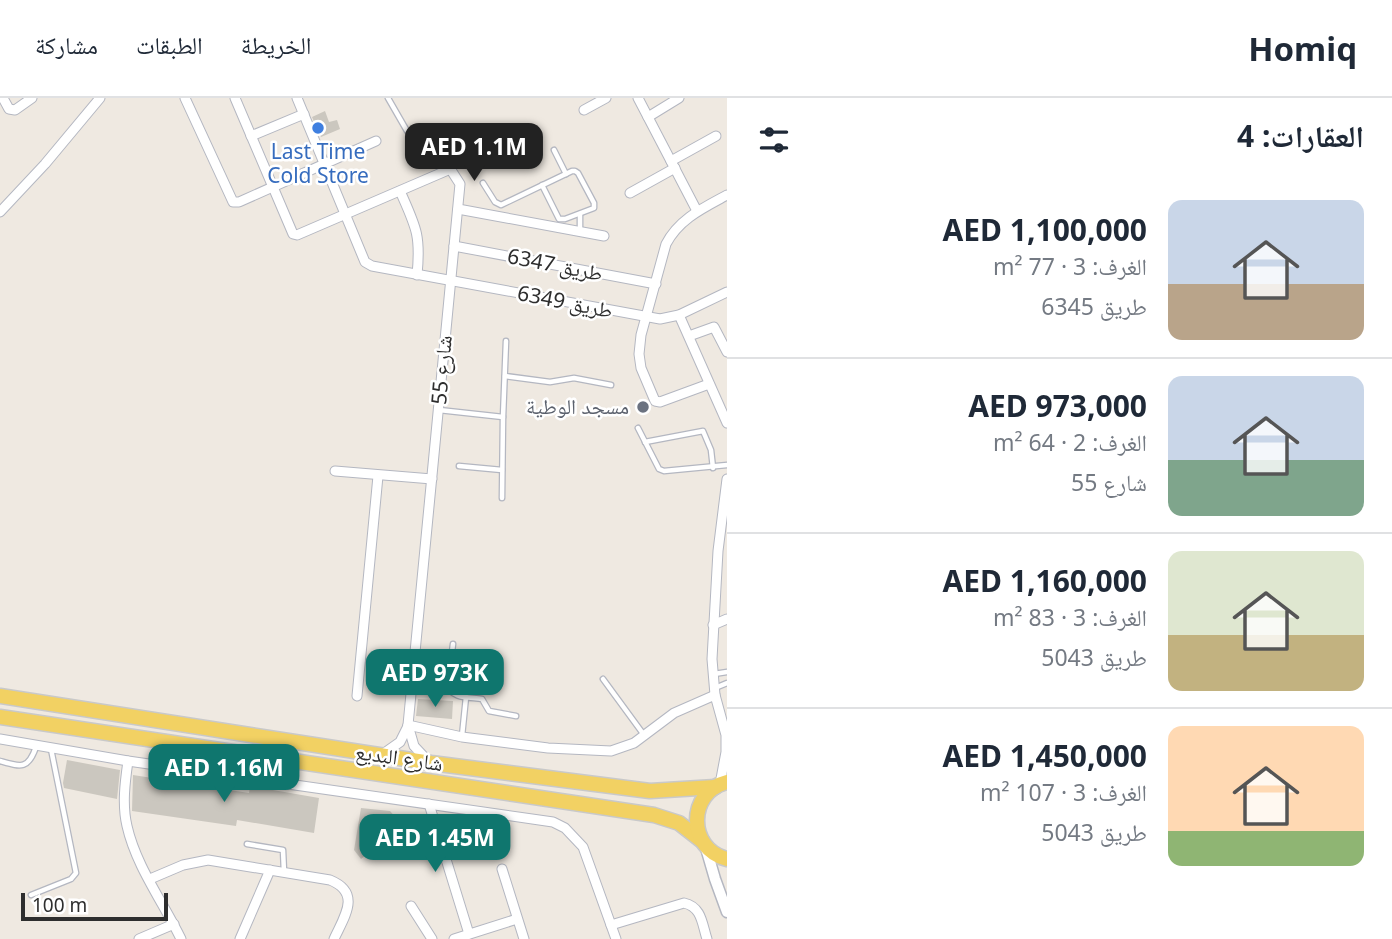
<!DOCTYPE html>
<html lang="ar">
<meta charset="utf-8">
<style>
:root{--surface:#fff;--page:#f2f2f3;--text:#1f2937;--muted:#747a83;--line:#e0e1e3;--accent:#0f766e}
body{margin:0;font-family:"Noto Sans","Noto Naskh Arabic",sans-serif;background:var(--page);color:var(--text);direction:rtl;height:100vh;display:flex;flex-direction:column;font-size:26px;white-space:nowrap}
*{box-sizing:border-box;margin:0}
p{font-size:23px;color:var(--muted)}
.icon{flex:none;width:38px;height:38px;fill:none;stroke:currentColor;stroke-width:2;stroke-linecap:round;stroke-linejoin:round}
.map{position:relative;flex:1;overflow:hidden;direction:ltr}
.details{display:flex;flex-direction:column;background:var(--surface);width:665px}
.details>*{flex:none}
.scale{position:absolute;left:21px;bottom:18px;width:147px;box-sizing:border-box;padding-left:7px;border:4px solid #2e2e2e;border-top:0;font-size:19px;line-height:24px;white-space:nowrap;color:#2e2e2e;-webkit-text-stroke:5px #fff;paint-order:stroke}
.price{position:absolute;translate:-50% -60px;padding:0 16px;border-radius:14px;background:var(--accent);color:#fff;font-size:23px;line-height:46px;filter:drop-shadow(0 2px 4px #0008)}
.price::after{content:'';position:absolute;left:50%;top:42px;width:21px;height:16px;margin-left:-10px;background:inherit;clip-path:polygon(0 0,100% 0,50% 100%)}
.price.current{background:#222;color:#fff}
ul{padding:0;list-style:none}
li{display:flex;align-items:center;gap:21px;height:175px;padding:0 28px}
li+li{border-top:2px solid var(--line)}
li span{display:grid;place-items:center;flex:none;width:196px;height:140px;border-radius:14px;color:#555}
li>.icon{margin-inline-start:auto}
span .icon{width:84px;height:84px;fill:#fffc;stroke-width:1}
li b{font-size:30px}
h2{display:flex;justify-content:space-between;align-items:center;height:84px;padding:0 28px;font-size:30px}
header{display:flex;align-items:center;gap:42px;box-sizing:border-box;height:98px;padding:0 35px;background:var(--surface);border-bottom:2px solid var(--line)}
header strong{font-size:33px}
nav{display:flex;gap:38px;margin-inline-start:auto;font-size:24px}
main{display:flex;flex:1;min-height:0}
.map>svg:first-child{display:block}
.building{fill:#cbc7bf}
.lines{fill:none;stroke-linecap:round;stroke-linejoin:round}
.service-casing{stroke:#b4b7c1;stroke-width:7}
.minor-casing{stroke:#b4b7c1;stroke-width:11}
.tertiary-casing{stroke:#b4b7c1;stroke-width:13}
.primary-casing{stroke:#c9c9c9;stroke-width:17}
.service{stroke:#fff;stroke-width:4.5}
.minor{stroke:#fff;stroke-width:9}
.tertiary{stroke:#fff;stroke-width:10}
.primary{stroke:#f2d163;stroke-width:14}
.shop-dot{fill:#3f7fe0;stroke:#fff;stroke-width:2.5}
.worship-dot{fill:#6b7280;stroke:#fff;stroke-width:2.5}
.labels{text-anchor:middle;stroke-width:5;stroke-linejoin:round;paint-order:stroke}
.shop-label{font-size:21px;fill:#366cbe;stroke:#fff}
.street-label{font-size:21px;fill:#2e2e2e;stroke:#fff}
.worship-label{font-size:21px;fill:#5b616d;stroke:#fff;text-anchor:end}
</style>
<header>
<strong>Homiq</strong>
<nav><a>الخريطة</a><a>الطبقات</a><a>مشاركة</a></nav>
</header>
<main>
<section class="details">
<h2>العقارات: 4<svg class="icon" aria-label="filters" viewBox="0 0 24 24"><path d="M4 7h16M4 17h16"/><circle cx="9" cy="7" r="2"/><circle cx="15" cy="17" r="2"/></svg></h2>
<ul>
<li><span style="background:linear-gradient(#c9d6e8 60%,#b9a48a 0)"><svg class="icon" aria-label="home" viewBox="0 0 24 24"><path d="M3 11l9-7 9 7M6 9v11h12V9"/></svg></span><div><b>AED 1,100,000</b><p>الغرف: 3 · 77 m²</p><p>طريق 6345</p></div></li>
<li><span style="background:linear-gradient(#c9d6e8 60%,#7fa58c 0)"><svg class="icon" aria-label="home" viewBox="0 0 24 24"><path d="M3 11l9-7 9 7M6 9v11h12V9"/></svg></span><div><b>AED 973,000</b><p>الغرف: 2 · 64 m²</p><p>شارع 55</p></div></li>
<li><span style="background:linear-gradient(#dfe7d0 60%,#c2b280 0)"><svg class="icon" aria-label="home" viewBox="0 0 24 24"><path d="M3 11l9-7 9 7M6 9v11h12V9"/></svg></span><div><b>AED 1,160,000</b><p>الغرف: 3 · 83 m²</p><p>طريق 5043</p></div></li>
<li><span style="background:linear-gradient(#ffd9b3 75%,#8fb573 0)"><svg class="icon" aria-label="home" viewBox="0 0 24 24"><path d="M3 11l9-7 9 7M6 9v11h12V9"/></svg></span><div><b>AED 1,450,000</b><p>الغرف: 3 · 107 m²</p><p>طريق 5043</p></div></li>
</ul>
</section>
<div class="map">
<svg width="727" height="841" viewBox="0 0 727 841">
<rect width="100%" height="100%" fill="#efe9e1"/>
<g class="building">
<path d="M325,13L329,24L337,22L340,31L321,39L312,19Z"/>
<path d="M418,601L453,603L452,621L416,618Z"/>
<path d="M67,662L120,672L117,701L64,690L63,685Z"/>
<path d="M133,677L249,695L250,688L319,700L314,735L237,722L236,728L132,713Z"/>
<path d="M361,710L390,713L403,728L361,761L354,752Z"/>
</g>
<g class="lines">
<g class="service-casing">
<g id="service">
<path d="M388,0L407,33"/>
<path d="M554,52L566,76"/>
<path d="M483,85L495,104L501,107L572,73H575L578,75L594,105V110L565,121H559L542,87"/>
<path d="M580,132V116"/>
<path d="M505,278L550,284L574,280L611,287"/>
<path d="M439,312L503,319"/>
<path d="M638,330L659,371L664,373L727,367"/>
<path d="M645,344L703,333L711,352L713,370"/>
<path d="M459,368L502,372"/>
<path d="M502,400L503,319L506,243"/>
<path d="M453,546L448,587C451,601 469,599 482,601L489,613L516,618"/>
<path d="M714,576L727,574"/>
<path d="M603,581L644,637"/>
<path d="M715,590L727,585"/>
<path d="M462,638L466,599"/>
<path d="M0,663C21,669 28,672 36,649"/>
<path d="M437,729L490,718"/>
<path d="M247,746L283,752L284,774"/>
<path d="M419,746L424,725L431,716"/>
<path d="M31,797L71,781L76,775L51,651"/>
</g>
</g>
<g class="minor-casing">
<g id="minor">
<path d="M3,0L9,11L15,12L32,0"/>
<path d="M185,0L233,104H239L376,43"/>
<path d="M235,0L293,136L297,137L448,72H451L460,86L408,627L414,648L429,664"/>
<path d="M297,0L365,164L372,168L660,221L679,217L727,194"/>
<path d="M638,0L697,113"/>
<path d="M584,12L606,0"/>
<path d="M648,19L679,0"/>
<path d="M251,38L304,16"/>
<path d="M671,63L716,38"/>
<path d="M400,93C416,129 421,137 417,177"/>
<path d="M630,95L675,70"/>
<path d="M458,111L604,138"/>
<path d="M0,114L45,66L100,0"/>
<path d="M454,148L656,186"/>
<path d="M679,217L727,325"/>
<path d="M689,238L714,229L727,254"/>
<path d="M709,286L660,304L655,303L641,270L639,256L641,237L666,146C679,121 703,110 727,97"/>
<path d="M335,373L432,381"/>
<path d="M713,527L727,521"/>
<path d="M357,598L378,378"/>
<path d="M408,627L462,639L548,650L611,653L634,645L674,615L715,597"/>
<path d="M0,641L128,663L553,724L565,730L583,749L616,841"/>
<path d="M383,656L400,644L408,628"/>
<path d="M128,663C125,684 122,707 127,728C136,768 163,804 181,841"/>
<path d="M720,686L726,654V637L715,597L712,561L718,453L727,381"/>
<path d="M429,706L469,836"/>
<path d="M502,771L524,841"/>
<path d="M150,781L183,767L208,762L330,782C362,795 344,819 334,841"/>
<path d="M411,808L432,841"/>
<path d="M611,827L684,805C702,809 702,826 707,841"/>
<path d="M139,841L174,826"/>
<path d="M240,841L270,772"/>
<path d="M454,841L517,821"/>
</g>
</g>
<g class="tertiary-casing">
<path id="tertiary" d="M706,750L715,781L727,814"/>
</g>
<g class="primary-casing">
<g id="primary">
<path d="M0,598L431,665L650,693L715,689"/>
<path d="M0,619L654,717L679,725L702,743"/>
<path d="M727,684C687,694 687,751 727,761"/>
</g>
</g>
<use href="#service" class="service"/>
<use href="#minor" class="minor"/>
<use href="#tertiary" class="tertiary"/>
<use href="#primary" class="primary"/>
</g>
<circle class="shop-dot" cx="318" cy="30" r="7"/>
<circle class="worship-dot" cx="643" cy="309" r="7"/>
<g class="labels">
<g class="shop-label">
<text x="318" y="61">Last Time<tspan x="318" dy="24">Cold Store</tspan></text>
</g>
<g class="street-label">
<text transform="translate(555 167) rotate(11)" y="7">طريق 6347</text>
<text transform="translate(565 204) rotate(11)" y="7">طريق 6349</text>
<text transform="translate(442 272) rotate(-85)" y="7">شارع 55</text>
<text transform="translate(399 660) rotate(8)" y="7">شارع البديع</text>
</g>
<g class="worship-label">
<text x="629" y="316">مسجد الوطية</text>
</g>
</g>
</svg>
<div class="scale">100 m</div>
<b class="price current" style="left:474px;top:85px">AED 1.1M</b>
<b class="price" style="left:435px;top:611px">AED 973K</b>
<b class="price" style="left:224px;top:706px">AED 1.16M</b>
<b class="price" style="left:435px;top:776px">AED 1.45M</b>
</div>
</main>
